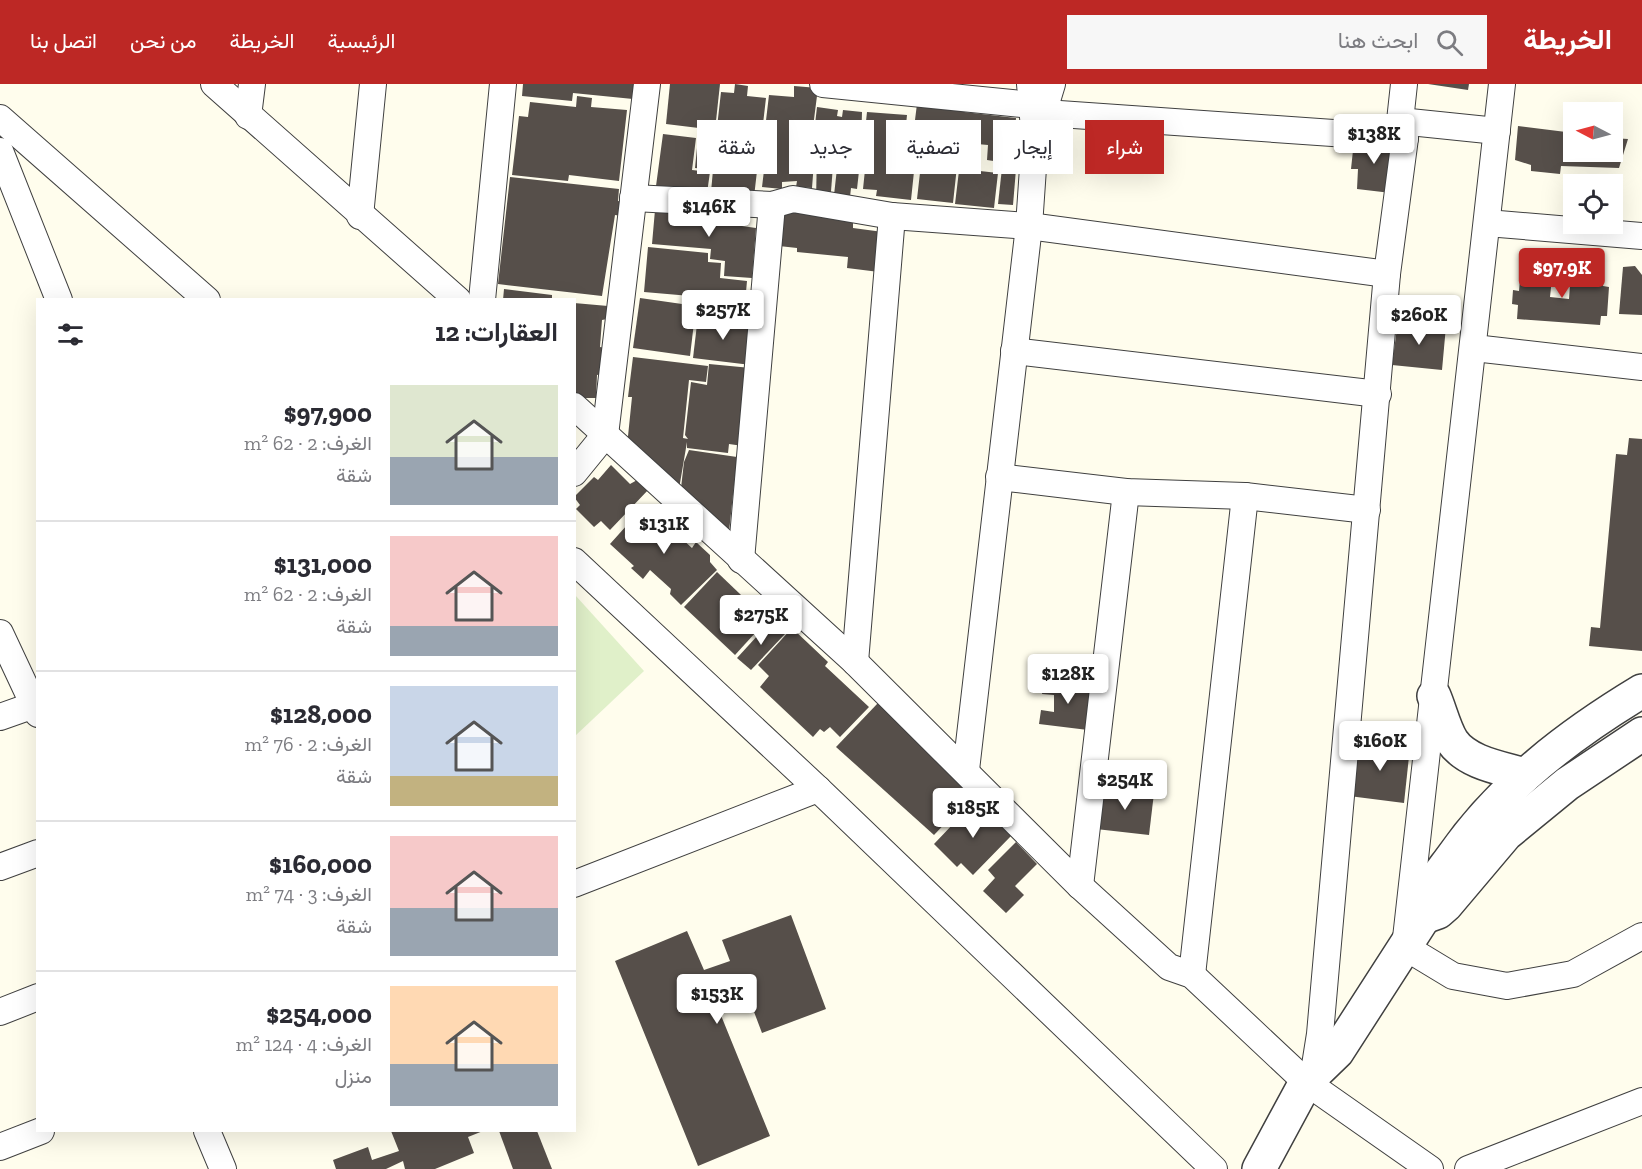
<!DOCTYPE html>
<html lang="ar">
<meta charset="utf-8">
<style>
:root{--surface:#fff;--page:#f7f7f7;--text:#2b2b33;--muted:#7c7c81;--line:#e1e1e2;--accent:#bd2825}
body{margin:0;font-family:"Zilla Slab",Vazirmatn,serif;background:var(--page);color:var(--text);direction:rtl;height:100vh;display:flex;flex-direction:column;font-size:22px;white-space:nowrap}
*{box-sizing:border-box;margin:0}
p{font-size:20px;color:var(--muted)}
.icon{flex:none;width:33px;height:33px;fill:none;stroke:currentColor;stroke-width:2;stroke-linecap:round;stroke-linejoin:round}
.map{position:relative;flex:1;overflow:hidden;direction:ltr}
.panel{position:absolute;left:36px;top:214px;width:540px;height:834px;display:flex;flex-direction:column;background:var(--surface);border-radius:0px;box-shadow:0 6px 24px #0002;direction:rtl}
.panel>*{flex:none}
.guide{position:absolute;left:594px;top:36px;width:570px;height:54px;direction:rtl;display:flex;gap:12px}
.needle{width:39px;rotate:276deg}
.fabs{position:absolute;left:1563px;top:18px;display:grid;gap:12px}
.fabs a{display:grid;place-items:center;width:60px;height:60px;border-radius:0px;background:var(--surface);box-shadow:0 6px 24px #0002;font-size:30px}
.price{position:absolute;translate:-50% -51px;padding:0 14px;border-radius:6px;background:#fff;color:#222;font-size:20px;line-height:39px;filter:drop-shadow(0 2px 3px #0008)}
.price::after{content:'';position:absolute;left:50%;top:36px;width:18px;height:14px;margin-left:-9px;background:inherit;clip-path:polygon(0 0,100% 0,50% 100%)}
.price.current{background:var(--accent);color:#fff}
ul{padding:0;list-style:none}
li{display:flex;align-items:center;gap:18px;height:150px;padding:0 18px}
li+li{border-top:2px solid var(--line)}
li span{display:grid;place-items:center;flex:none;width:168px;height:120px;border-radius:0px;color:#555}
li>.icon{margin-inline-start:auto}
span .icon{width:72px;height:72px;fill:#fffc;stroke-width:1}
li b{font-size:26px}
h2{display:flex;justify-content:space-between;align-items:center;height:72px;padding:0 18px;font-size:26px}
.chip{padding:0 21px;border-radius:0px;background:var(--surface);box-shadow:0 6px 24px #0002;font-size:21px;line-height:54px}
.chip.current{background:var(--accent);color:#fff}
header{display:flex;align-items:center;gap:36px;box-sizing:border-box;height:84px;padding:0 30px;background:var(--accent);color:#fff}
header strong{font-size:28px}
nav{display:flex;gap:33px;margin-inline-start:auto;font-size:21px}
.search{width:420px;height:54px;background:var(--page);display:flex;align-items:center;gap:15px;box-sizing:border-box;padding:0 21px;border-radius:0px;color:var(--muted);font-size:22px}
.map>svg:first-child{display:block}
.pitch{fill:#e0f0c9}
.building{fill:#564f4a}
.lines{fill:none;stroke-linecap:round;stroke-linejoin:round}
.minor-casing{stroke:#404040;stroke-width:28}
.tertiary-casing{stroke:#404040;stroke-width:36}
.minor{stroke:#fff;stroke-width:26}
.tertiary{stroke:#fff;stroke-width:33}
</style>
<header>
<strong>الخريطة</strong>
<div class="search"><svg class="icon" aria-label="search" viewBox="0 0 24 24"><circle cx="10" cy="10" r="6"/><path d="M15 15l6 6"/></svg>ابحث هنا</div>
<nav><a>الرئيسية</a><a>الخريطة</a><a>من نحن</a><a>اتصل بنا</a></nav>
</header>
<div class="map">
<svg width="1642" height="1085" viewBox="0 0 1642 1085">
<rect width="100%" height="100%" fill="#fffded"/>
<path class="pitch" d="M575,511L644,587L575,652Z"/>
<g class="building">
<path d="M523,0H634L633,15L573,9L572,17L522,12Z"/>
<path d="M670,0H720L715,46L666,40Z"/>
<path d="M735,0L748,2L747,12L766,14L761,57L747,56L748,43L737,42L736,54L716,52L721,8L734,9Z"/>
<path d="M1428,0H1469L1468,6Z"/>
<path d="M794,2L818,4L812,51L816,52L812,104L796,103L797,97L782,98V105L762,103L769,45H765L769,11L794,13Z"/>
<path d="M577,12L592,14L591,23L627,26L619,97L569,91L568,97L512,91L519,32L528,33L530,18L576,23Z"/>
<path d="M918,12L965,17L964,28L1016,34L1013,80L987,76L988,61L977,60L976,69L962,67V63L947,61L948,54L933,52L932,62L912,60Z"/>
<path d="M817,23L838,26L837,32L842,33L843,26L862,28L861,63L837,60V66L818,64L819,50L814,49Z"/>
<path d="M867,28L907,31L904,61L927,64L925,79L915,78L911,116L876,112L877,106L863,105L868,57L864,56Z"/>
<path d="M1518,42L1574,49V68H1612V54L1628,55L1619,84L1561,82L1560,90L1531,87V81L1515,76Z"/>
<path d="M663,50L696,54L692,86L710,88L707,109L656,102Z"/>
<path d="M698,54L760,61L754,113L711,108L713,86L695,84Z"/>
<path d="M1354,57L1397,60L1391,109L1357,105L1358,85H1351Z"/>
<path d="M817,67L834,69L830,120L816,118Z"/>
<path d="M839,67L861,69L857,105L851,104L850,113L834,111Z"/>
<path d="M961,70L972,71L971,86L998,89L994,124L955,120Z"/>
<path d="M943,72L958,73L953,119L917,115L921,80L942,82Z"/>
<path d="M1002,84L1016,85L1013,121L998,120Z"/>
<path d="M510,93L619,105L618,117L624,118L622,132L615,131L602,212L498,200Z"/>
<path d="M783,122L840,128L839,136L853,138V144L883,148L879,188L847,184L848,173L797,168V164L779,162Z"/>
<path d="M655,126L742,134V142L756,144L752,194L724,192L725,177L710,175L711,165L652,160Z"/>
<path d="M648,163L708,169V178L721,179L720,194L747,197L744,230L701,226L702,213L644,208Z"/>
<path d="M1635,182L1642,191V231L1619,230L1623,183Z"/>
<path d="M1521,183L1536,184V192L1552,194L1550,213L1569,215L1571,187L1604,189L1603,202L1609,203L1607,232H1601L1600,241L1517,235L1518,221L1512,220L1513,206L1519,207Z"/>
<path d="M504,205L552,211V216H503Z"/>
<path d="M640,214L696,222L690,272L633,264Z"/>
<path d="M574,219L608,222L607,235L602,236L600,263L605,264L602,290L597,291L596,314H580L574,307Z"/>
<path d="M698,232L750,238L751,281L693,274Z"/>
<path d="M1398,237L1446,242L1442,286L1392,281Z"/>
<path d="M633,273L708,282L706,298L689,296L683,354L688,355L685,351L691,298L707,301L709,280L751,284L743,362L729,360L728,369L687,364V358L679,405L627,362L632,313H628Z"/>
<path d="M1629,354L1642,355V567L1589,562L1591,543L1600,544L1616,370L1627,371Z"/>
<path d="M689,366L737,373L729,448L681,404L684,378Z"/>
<path d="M611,381L630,400L639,395L649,405L610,446L601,437L594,443L576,425L580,421L574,413L594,393L598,396Z"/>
<path d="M645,421L692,464L696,458L710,471V478L717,486L681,521L670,510L671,505L650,486L643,495L631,484L634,482L610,460Z"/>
<path d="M717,488L767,536L735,571L684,523Z"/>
<path d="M771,537L785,550L751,586L737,574Z"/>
<path d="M792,544L828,578L825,582L869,623L840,653L830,643L824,648L820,645L813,653L760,603L769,592L758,581Z"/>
<path d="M1044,597L1093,601L1088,646L1039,640L1041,626L1054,628V611L1042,610Z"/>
<path d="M878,619L974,709L934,751L836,663Z"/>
<path d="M1356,659L1410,663L1404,719L1349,712Z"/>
<path d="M1101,703L1154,709L1149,751L1096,745Z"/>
<path d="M975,717L1011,752L973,791L961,779L957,783L934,760Z"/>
<path d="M1016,758L1037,780L1015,802L1024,811L1006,829L983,807L995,794L988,786Z"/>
<path d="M791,831L826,925L762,949L748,912L718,924L770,1052L698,1082L615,877L687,847L704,886L730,877L722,856Z"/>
<path d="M391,1047H483L468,1053L474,1069L435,1085H405L403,1077L386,1085H336L333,1076L368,1063L372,1076L399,1067Z"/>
<path d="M499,1047H537L552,1085H513Z"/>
</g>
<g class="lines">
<g class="minor-casing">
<g id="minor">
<path d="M214,0L458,216"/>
<path d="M823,0L1031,21L1045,29L1405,54"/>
<path d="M1502,0L1405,863L1453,892L1507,902L1573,890L1642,852"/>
<path d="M248,32L252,0"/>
<path d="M0,34L207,216"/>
<path d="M1400,37L1497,47"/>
<path d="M1039,43L1052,0"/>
<path d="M0,67L59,216"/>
<path d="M633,114L772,121L793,115L892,132L1029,142L1387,190"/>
<path d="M360,132L373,0"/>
<path d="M1487,139L1642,152"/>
<path d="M482,216L503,0"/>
<path d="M1474,264L1642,283"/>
<path d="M1014,267L1378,310"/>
<path d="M574,322L855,578L1080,802L1169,883L1192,891L1306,998L1430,1085"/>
<path d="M574,389L605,351L647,0"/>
<path d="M999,393L1126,408L1245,412L1367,426"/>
<path d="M741,476L772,121"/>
<path d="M574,477L818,705L1214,1085"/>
<path d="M0,549L38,630"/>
<path d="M855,578L892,132"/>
<path d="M0,633L34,621"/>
<path d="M966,686L1029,142L1035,55L1030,0"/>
<path d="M0,783L38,769"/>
<path d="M574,800L818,705"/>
<path d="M1080,802L1126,408"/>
<path d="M1192,891L1245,412"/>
<path d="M0,928L38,913"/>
<path d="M1313,994L1320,950L1387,190L1405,54L1400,37L1404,0"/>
<path d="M207,1047L223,1085"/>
<path d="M0,1063L41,1047"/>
<path d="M1468,1085L1642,1017"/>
</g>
</g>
<g class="tertiary-casing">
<g id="tertiary">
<path d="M1434,612C1440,626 1444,644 1452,657C1467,679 1501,684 1525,691"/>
<path d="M1424,833L1438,828L1446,821L1506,750L1567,700L1642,650"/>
<path d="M1259,1085L1306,998L1337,968L1424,833C1425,805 1437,794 1453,772C1502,702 1569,651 1642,607"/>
</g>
</g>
<use href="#minor" class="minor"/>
<use href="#tertiary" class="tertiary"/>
</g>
</svg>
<div class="fabs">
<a><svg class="needle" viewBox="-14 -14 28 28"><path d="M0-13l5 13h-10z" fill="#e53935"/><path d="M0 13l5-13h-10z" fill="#7c7c81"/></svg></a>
<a><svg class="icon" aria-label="locate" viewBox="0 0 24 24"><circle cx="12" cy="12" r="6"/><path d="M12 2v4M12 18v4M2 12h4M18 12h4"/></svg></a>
</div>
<b class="price" style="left:1374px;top:81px">$138K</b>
<b class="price" style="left:709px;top:154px">$146K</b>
<b class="price current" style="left:1562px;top:215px">$97.9K</b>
<b class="price" style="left:723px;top:257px">$257K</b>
<b class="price" style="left:1419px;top:262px">$260K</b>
<b class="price" style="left:664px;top:471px">$131K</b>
<b class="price" style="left:761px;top:562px">$275K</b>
<b class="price" style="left:1068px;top:621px">$128K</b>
<b class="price" style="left:1380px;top:688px">$160K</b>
<b class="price" style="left:1125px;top:727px">$254K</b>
<b class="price" style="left:973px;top:755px">$185K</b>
<b class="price" style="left:717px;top:941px">$153K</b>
<div class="guide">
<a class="chip current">شراء</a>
<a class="chip">إيجار</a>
<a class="chip">تصفية</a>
<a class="chip">جديد</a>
<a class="chip">شقة</a>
</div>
<section class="panel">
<h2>العقارات: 12<svg class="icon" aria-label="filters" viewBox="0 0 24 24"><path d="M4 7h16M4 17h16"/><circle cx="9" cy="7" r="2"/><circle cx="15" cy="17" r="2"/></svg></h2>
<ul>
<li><span style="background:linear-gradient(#dfe7d0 60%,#9aa5b1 0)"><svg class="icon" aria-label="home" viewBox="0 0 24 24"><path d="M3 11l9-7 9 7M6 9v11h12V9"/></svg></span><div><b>$97,900</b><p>الغرف: 2 · 62 m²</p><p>شقة</p></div></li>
<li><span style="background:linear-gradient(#f6c9c9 75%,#9aa5b1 0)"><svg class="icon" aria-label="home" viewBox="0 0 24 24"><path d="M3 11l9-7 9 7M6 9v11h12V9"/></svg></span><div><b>$131,000</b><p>الغرف: 2 · 62 m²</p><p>شقة</p></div></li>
<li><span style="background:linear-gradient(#c9d6e8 75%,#c2b280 0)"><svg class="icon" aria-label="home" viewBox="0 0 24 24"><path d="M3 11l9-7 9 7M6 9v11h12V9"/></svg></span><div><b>$128,000</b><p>الغرف: 2 · 76 m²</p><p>شقة</p></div></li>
<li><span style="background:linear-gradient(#f6c9c9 60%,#9aa5b1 0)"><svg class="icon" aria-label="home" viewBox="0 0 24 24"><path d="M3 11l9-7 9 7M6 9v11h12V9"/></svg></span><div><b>$160,000</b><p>الغرف: 3 · 74 m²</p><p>شقة</p></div></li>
<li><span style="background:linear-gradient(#ffd9b3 65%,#9aa5b1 0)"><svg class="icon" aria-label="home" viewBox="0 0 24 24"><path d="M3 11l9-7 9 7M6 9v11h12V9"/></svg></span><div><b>$254,000</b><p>الغرف: 4 · 124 m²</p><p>منزل</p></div></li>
</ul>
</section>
</div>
